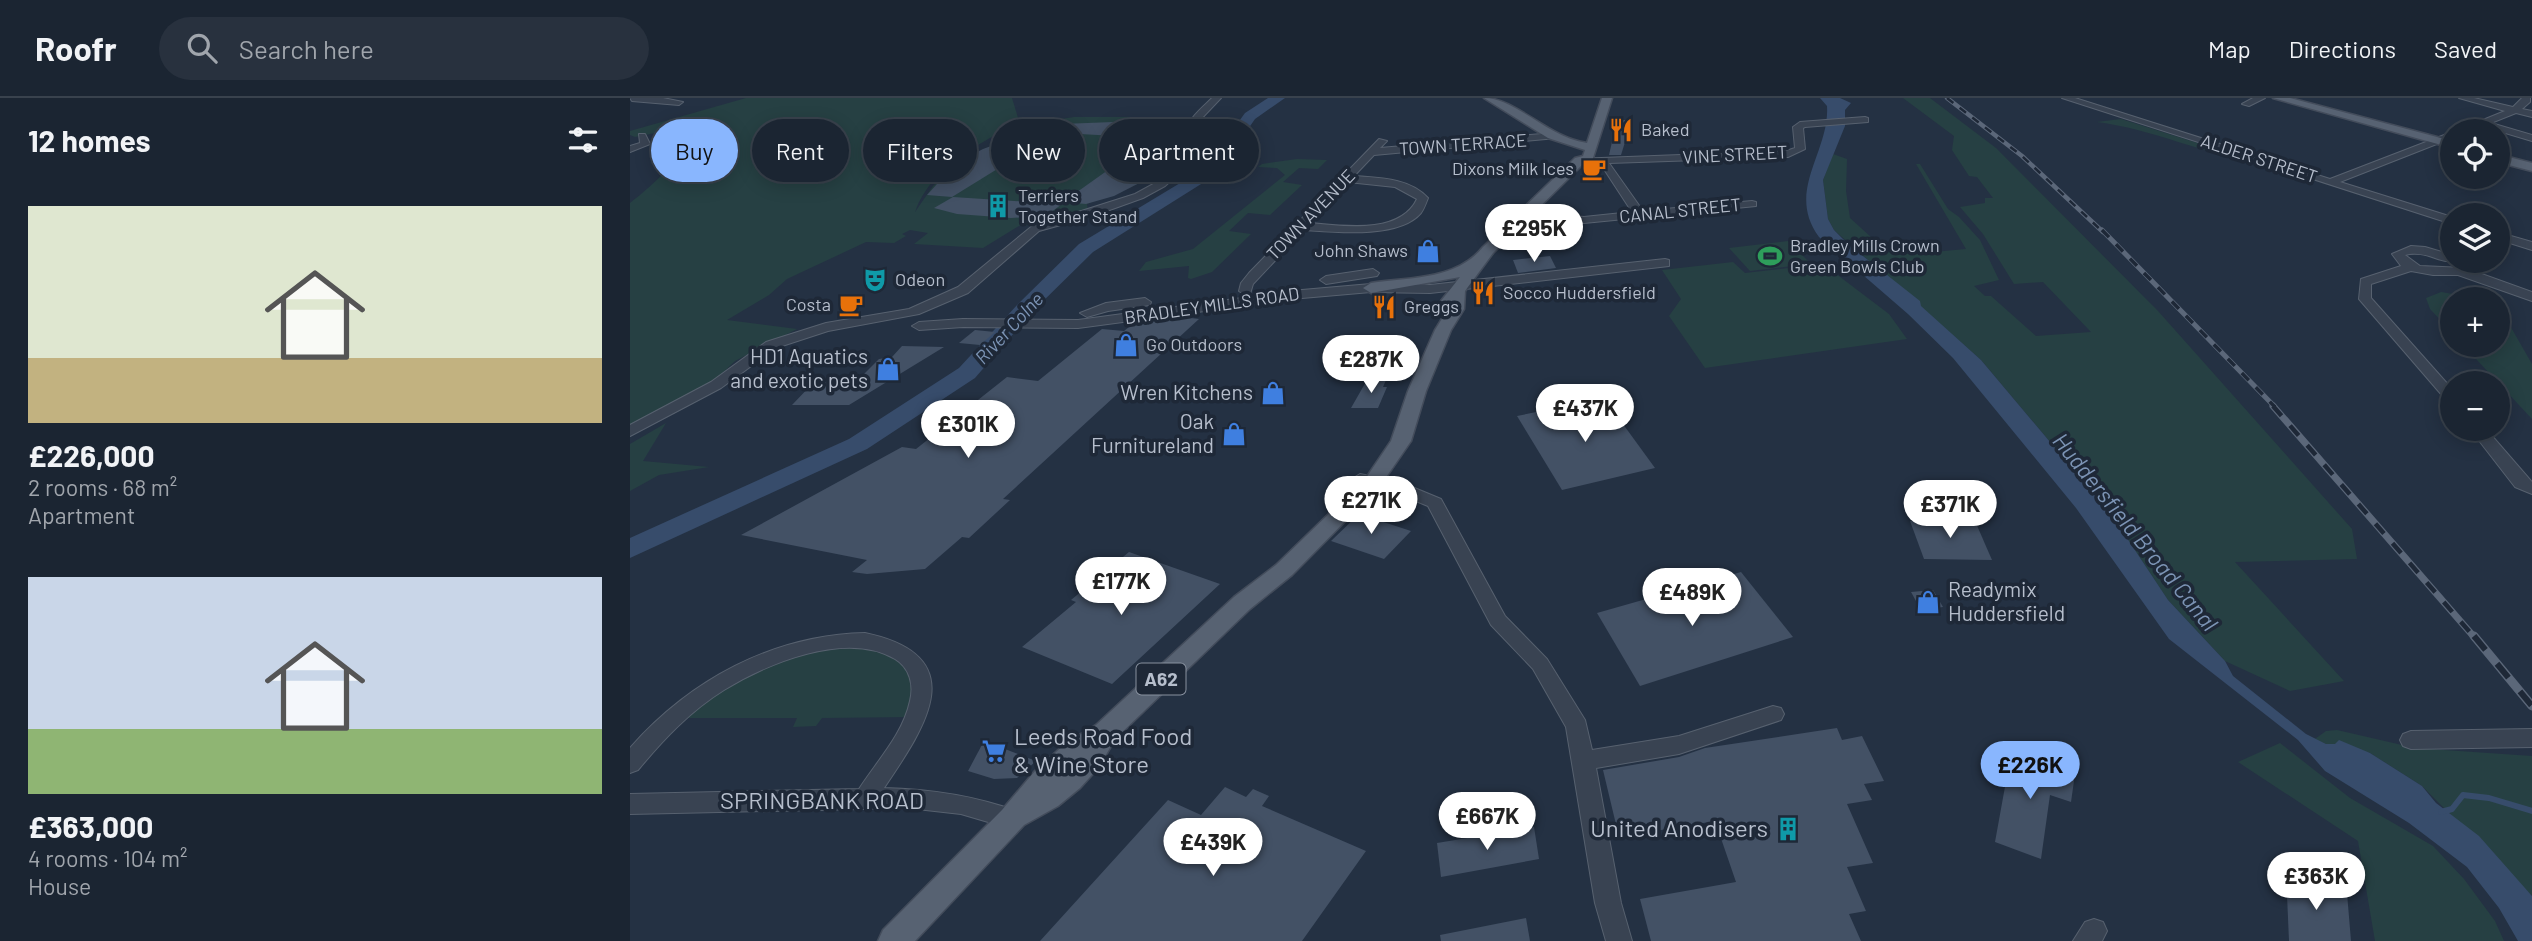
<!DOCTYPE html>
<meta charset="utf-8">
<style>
:root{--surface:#1b2532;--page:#28313e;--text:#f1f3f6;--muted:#a0a5ac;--line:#39424d;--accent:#89b6fe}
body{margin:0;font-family:Barlow,sans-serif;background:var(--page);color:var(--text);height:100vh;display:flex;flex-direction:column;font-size:26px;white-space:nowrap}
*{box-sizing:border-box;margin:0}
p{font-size:23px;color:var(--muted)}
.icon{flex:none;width:38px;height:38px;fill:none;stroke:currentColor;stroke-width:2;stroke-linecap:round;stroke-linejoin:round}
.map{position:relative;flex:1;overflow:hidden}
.side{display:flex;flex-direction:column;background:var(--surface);width:630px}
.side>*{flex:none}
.guide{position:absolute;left:21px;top:21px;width:665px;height:63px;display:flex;gap:14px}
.buttons{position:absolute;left:1810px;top:21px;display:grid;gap:14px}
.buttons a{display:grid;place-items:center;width:70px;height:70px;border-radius:50%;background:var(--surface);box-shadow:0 4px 18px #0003,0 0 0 2px var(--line);font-size:35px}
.price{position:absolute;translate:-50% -60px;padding:0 16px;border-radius:24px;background:#fff;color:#222;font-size:23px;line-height:46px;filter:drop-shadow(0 2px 4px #0008)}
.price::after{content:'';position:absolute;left:50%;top:42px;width:21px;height:16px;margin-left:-10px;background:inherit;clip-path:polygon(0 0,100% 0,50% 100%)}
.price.selected{background:var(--accent);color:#111}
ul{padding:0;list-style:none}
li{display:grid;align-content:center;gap:14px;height:371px;padding:0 28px}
li span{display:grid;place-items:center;height:217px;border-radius:0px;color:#555}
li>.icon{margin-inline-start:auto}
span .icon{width:126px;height:126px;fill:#fffc;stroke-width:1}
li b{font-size:30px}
h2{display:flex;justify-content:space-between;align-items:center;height:84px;padding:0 28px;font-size:30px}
.chip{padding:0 24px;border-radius:32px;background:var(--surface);box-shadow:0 4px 18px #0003,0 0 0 2px var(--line);font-size:24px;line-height:63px}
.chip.selected{background:var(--accent);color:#111}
header{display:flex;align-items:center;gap:42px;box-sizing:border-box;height:98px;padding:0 35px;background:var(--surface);border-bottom:2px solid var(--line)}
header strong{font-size:33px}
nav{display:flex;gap:38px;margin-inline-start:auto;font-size:24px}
.search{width:490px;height:63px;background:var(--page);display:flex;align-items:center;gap:18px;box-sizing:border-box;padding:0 24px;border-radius:38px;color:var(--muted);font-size:26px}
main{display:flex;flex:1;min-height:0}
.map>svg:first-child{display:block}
.green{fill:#264043}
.water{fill:#374c6b}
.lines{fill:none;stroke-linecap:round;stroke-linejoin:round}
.stream{stroke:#374c6b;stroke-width:6}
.river{fill:#374c6b;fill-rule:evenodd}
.building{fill:#435165}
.minor-casing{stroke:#57616f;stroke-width:2}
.major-casing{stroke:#434c5b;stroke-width:3}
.minor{fill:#394352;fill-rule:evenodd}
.major{fill:#576272;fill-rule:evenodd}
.rail-far3-casing{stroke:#5b6779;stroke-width:4.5}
.rail-far2-casing{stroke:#5b6779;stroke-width:5}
.rail-far1-casing{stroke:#5b6779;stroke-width:7}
.rail-casing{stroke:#5b6779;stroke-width:9}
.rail-far3{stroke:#1e2837;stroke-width:2.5;stroke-dasharray:8;stroke-linecap:butt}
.rail-far2{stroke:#1e2837;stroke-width:3.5;stroke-dasharray:10;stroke-linecap:butt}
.rail-far1{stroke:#1e2837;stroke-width:4.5;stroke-dasharray:13;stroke-linecap:butt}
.rail{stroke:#1e2837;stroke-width:6;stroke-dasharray:18;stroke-linecap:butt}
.labels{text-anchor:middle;stroke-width:7;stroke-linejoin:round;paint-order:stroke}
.far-poi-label{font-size:18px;fill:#b6becc;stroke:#1e2837;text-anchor:start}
.far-street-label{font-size:18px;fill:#b6becc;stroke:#1e2837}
.far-water-label{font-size:19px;font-style:italic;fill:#7c94b5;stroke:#1e2837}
.shield{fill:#1e2837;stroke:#88919f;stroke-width:2}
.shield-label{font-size:19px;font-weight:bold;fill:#b6becc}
.poi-label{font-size:21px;fill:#b6becc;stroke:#1e2837;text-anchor:end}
.water-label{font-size:23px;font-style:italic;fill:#7c94b5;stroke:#1e2837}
.near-poi-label{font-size:24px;fill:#b6becc;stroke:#1e2837;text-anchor:start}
.near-street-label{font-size:24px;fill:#b6becc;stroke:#1e2837}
</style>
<header>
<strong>Roofr</strong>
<div class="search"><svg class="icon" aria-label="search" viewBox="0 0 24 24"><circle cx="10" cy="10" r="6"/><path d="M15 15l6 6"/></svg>Search here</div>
<nav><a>Map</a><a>Directions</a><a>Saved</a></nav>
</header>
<main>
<section class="side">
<h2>12 homes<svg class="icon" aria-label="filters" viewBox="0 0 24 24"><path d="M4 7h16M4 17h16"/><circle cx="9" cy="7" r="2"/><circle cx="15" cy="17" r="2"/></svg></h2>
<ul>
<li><span style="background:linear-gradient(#dfe7d0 70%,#c2b280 0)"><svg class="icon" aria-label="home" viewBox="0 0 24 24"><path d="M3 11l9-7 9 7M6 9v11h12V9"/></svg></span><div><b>£226,000</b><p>2 rooms · 68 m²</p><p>Apartment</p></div></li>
<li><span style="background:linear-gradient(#c9d6e8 70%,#8fb573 0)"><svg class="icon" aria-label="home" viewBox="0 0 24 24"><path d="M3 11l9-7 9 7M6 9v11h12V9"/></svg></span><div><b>£363,000</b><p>4 rooms · 104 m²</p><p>House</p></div></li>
</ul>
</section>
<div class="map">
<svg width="1902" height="843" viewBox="0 0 1902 843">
<rect width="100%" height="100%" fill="#243143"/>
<g class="green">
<path d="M116,0H382L389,23C350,47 301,68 285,114L303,88L326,65L394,36L418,23L444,19H506L536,23L550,30L549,34L542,36L545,57L542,63H552L527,84L515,83L457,106L458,113L411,126L389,128L353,150L284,146L298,135L280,132L272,136L276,138L264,145L236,144L157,181L139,197L97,222L167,231L105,263L80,287L0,331V105C22,88 60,54 65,27L5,39L0,37V33Z"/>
<path d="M1273,0H1300L1366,50L1528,213L1722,431L1727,461L1605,464L1714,583L1660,593L1595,563L1538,502L1493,434V424L1468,401L1351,262L1204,132L1198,121L1193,82L1203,56L1217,61L1216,93L1220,120L1252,149L1282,156L1336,151L1286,66H1290L1318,111L1329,119L1350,142L1369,182L1344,188L1355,198H1361L1406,238L1461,234L1413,184L1384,186L1353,136L1330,109L1355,105V100H1363L1347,79L1339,78L1322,52L1324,38Z"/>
<path d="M1491,21L1628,64C1573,56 1522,31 1467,24Z"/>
<path d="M667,61L697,62L688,71L669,70L653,84L672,87L640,117L618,115L599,133L621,136L582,174L561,181L558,180L559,168L509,173L516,164L563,151L655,77L647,70L628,69L632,66Z"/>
<path d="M1158,143L1181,166L1120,173L1099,150Z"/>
<path d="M1103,164L1115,175L1193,166L1259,216L1277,241L1075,270L1039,218L1051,201L1032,172Z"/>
<path d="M1811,194L1854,201H1822V234L1800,211L1796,200Z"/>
<path d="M1867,205L1902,266V321L1833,247H1867Z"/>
<path d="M36,325L13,363L79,369L29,377L0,393V346Z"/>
<path d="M253,549L286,579L284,619L192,620L186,628L163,629L167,620H48L90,588L183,551Z"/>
<path d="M1707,632L1785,650L1902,658V798L1792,688L1740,655L1696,646L1685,641L1696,633Z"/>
<path d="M1650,645L1720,700L1803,748L1834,781L1865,823L1874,843H1745L1728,743L1608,664Z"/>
</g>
<path class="water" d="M1190,0H1210L1221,5L1215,12V28L1193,82L1198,121L1204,132L1219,147L1290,203L1291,208L1351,262L1468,401L1493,424V434L1538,502L1595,563L1603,578L1676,636L1696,646H1705L1709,642L1740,655L1792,688L1806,705L1849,738L1902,798V843H1888L1869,810L1837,769L1779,725L1695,673L1668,642L1539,541L1446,410L1323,260L1278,216L1189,139C1155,93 1200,54 1197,8Z"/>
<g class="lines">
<path class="stream" d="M1811,714L1822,711L1833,697L1859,700L1902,713"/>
<path class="river" d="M638,0H655L625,21L587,76L463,154L403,213L345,280L237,351L0,460V440L219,341L329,270L389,205L449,146L575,70L615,15Z"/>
</g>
<g class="building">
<path d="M987,22H1002L991,57H979Z"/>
<path d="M483,24L534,30L521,40L432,35V26Z"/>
<path d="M404,32L424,36L322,99L297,97L326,65L353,51Z"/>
<path d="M523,40L544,41L545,57L540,65L523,78L484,98L456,106L433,104Z"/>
<path d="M323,99L432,106L416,118L381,120L327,116L304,110Z"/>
<path d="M920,158L926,170L888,175L883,162Z"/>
<path d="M553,219L569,221L373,401L380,402L339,440L332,439L295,471L237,476L222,474L237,462L111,437L272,349L286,351L377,279L408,283L472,231L494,233L504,225Z"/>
<path d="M345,232L365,234L350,247L329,245Z"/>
<path d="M272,248L314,249L219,307H162L184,284L228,282L249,261L262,259Z"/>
<path d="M737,282H756L753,289H757L748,310H721Z"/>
<path d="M974,300L1025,370L932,392L887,318Z"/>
<path d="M729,416L781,433L754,461L701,443Z"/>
<path d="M1280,423H1345L1362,462L1294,461Z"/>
<path d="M499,454L590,486L482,586L392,549L446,504L441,502Z"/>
<path d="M1111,474L1163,539L1010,588L967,515Z"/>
<path d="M1303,492L1313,509L1291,512L1281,494Z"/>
<path d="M1207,630L1212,642L1232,638L1254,683L1234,686L1242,702L1217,706L1243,765L1217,769L1236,813L1219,816L1231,843H1021L1010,801L1106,784L1085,723L989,739L973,672L1049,659L1075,650Z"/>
<path d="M354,643L406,663L387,680L364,681L338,673Z"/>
<path d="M1382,650L1431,665L1430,671L1445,676L1441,704L1420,697L1411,761L1365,744Z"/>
<path d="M595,689L616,699L623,691L639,698L632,708L736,753L672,843H410L538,702L571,717Z"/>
<path d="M904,729L909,761L811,779L807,745Z"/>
<path d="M1656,774L1717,795L1721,843H1659Z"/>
<path d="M896,820L900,843H811L810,837Z"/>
</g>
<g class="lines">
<g class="minor-casing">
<g id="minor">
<path d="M0,0H33L53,4L49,7L2,3Z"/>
<path d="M582,0H591L572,20L567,30L568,54L565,61L535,88L513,100L463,118L409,133L338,195L289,216L198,233L146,250L91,290L0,338V327L81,284L136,244L196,225L279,211L328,189L401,129L505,96L527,84L556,60C560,50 556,41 557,31C560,19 573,9 582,0Z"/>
<path d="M1432,0H1445L1700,81L1822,34V40L1710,84L1822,119V126Z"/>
<path d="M1623,0H1635L1619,8L1612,6Z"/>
<path d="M1829,0H1844L1883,9L1892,0H1900V4L1892,11L1902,13V19L1886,15L1861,25L1902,37V43L1852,28L1839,33H1826L1875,13Z"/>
<path d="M1235,19L1238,20V24L1175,29L1173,30L1175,51L1158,59L979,65L1013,113L1122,103L1126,104V108L954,125L895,120L889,117L895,114L954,119L1002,114L970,65H945V61L1156,53L1165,50L1163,29L1170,24Z"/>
<path d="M924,35L929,38L927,40L744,57L724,78C750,80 780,80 798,100C796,105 794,111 791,115C769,141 704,134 674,132L623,186L620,196L615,197L609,193L611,185L619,175L749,41L757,43L750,50ZM718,84L765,89L787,101C770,137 713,128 680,125Z"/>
<path d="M9,36H15L20,46L0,54V48L10,45Z"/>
<path d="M1867,134L1902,144V152L1867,141Z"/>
<path d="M1781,148L1795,149L1822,157V163H1827C1812,167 1795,151 1775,157L1790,168L1835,170L1902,194V203L1828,177H1803L1781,173L1741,186V200L1822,291V304L1817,303L1729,201L1731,181L1771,168L1762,156Z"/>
<path d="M1035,161L1039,162V168L800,195L741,194L672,200L448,230L333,229L289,232L282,228L289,224L333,221L448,222L672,192L741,186L800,187Z"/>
<path d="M743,171L749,175L747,178L696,186L690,182L696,178Z"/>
<path d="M515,200L521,204L520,207L478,213L457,219L450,215L476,205Z"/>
<path d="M1840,331H1856L1902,384V396L1885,389Z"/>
<path d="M730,376L770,384L811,401L875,518L917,561L955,622L962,652L1049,638L1143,608L1151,610L1154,616L1151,622L1049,656L966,670L991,805L1002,843H976L965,805L936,629L903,571L861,527L798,408L759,392L724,385L722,381Z"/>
<path d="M235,535C344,558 296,628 254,690C302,691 345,698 390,714L394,721L390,728L382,731L331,716L278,710L0,716V696L229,691C247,663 273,636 280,603C284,587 280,570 265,561C217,532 138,565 94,592C60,613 33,642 8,672L0,675V650C60,582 143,537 235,535Z"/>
<path d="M1902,631V649L1781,651L1773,648L1770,642L1773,636L1781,633Z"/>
<path d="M1464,821L1473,824L1477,833L1472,843H1443L1455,824Z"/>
</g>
</g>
<g class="major-casing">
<g id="major">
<path d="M854,0C886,0 918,40 957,45L972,0H982L962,63L953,66L863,155L835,193L834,211L821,232L796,293L781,343L750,388L662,477L620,511L485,641L469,669L450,690L428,708L394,727L285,843H248L253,832L372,712L405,673L436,645L466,627L604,499L646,467L736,380L761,343L778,293L805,232L818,211L819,208L811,203L830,179L741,195L733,190L741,185C780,179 827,182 853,149L945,60L953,58L955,52L918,40Z"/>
<path d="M1643,0H1660L1822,43V50Z"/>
<path d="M1867,56L1902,65V73L1867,64Z"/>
</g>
</g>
<use href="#minor" class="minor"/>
<use href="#major" class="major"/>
<g class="rail-far3-casing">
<path id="rail-far3" d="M1317,0L1392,58L1473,134"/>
</g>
<g class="rail-far2-casing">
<path id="rail-far2" d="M1472,132L1645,309"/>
</g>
<g class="rail-far1-casing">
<path id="rail-far1" d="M1643,308L1845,540"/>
</g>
<g class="rail-casing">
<path id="rail" d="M1844,538L1902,608"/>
</g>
<use href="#rail-far3" class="rail-far3"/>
<use href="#rail-far2" class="rail-far2"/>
<use href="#rail-far1" class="rail-far1"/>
<use href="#rail" class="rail"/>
</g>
<defs>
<g id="restaurant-bare" transform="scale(1.89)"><path d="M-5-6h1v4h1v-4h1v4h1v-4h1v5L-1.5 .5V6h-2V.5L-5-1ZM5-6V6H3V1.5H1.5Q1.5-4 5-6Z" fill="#e8710a" stroke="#1e2837" stroke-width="2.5" paint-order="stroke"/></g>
<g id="cafe-bare" transform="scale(1.89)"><path d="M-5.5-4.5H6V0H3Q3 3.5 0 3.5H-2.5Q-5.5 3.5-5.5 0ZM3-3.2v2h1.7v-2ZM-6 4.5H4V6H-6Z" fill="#e8710a" stroke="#1e2837" stroke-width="2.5" paint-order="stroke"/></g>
<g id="building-bare" transform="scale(1.89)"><path d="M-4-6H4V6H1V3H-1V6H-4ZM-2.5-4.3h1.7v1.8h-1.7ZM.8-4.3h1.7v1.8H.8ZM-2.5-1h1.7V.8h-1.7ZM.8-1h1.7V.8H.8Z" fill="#0f9aa8" stroke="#1e2837" stroke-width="2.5" paint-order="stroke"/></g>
<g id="shop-bare" transform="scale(1.89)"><path d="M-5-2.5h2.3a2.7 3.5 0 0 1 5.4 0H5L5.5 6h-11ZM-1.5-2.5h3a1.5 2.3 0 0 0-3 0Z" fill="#3f7fe0" stroke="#1e2837" stroke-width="2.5" paint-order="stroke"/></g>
<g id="stadium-bare" transform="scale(1.89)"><path d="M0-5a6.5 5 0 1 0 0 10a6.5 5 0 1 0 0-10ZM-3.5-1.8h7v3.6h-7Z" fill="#2e9e5b" stroke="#1e2837" stroke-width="2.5" paint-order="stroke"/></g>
<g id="theatre-bare" transform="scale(1.89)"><path d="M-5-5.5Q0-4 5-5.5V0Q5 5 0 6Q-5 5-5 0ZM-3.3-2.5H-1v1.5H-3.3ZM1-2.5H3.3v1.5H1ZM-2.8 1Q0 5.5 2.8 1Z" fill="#0f9aa8" stroke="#1e2837" stroke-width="2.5" paint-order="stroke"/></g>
<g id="supermarket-bare" transform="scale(1.89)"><path d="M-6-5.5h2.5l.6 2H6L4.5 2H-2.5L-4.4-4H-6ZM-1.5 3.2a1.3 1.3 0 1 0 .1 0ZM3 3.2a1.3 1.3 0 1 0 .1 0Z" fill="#3f7fe0" stroke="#1e2837" stroke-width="2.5" paint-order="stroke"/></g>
</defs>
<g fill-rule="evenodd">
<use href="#restaurant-bare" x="991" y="32"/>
<use href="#cafe-bare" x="964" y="71"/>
<use href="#building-bare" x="368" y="108"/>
<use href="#shop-bare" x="798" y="153"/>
<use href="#stadium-bare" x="1140" y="158"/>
<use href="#theatre-bare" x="245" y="182"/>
<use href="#restaurant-bare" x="853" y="195"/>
<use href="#cafe-bare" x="221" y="207"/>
<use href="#restaurant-bare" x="754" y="209"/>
<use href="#shop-bare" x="496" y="247"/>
<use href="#shop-bare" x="258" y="271"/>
<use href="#shop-bare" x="643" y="295"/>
<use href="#shop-bare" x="604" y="336"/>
<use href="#shop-bare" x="1298" y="504"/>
<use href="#supermarket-bare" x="364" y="653"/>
<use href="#building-bare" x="1158" y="731"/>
</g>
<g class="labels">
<g class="far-poi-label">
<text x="1011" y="38">Baked</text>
<text x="944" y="77" text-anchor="end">Dixons Milk Ices</text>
<text x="388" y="104">Terriers<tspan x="388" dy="21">Together Stand</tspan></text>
<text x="1160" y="154">Bradley Mills Crown<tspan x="1160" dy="21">Green Bowls Club</tspan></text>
<text x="778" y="159" text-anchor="end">John Shaws</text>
<text x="265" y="188">Odeon</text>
<text x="873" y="201">Socco Huddersfield</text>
<text x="201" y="213" text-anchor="end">Costa</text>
<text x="774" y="215">Greggs</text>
<text x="516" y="253">Go Outdoors</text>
</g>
<g class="far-street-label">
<text transform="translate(833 47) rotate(-4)" y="6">TOWN TERRACE</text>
<text transform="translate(1105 57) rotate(-3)" y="6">VINE STREET</text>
<text transform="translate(1629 61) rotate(18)" y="6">ALDER STREET</text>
<text transform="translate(1050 113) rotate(-6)" y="6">CANAL STREET</text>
<text transform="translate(681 117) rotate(-46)" y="6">TOWN AVENUE</text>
<text transform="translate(582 208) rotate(-8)" y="6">BRADLEY MILLS ROAD</text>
</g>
<g class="far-water-label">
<text transform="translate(379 230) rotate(-47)" y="7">River Colne</text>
</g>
<rect class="shield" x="506.5" y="565.5" width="49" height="31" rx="5"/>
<g class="shield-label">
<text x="531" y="588">A62</text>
</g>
<g class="poi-label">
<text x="238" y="266">HD1 Aquatics<tspan x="238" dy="24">and exotic pets</tspan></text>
<text x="623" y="302">Wren Kitchens</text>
<text x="584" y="331">Oak<tspan x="584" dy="24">Furnitureland</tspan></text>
<text x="1318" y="499" text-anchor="start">Readymix<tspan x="1318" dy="24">Huddersfield</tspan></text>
</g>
<g class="water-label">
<text transform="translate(1505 434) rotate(51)" y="8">Huddersfield Broad Canal</text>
</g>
<g class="near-poi-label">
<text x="384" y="647">Leeds Road Food<tspan x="384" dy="28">&amp; Wine Store</tspan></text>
<text x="1138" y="739" text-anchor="end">United Anodisers</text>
</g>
<g class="near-street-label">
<text x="192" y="711">SPRINGBANK ROAD</text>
</g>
</g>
</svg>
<div class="buttons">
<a><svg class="icon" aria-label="locate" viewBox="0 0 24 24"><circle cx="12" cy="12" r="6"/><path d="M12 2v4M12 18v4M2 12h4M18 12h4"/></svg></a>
<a><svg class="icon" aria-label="layers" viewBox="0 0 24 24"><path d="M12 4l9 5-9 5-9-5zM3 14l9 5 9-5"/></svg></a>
<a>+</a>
<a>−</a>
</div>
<b class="price" style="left:904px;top:166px">£295K</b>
<b class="price" style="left:741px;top:297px">£287K</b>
<b class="price" style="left:955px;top:346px">£437K</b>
<b class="price" style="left:338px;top:362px">£301K</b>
<b class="price" style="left:741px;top:438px">£271K</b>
<b class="price" style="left:1320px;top:442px">£371K</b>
<b class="price" style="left:491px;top:519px">£177K</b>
<b class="price" style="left:1062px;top:530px">£489K</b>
<b class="price selected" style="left:1400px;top:703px">£226K</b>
<b class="price" style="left:857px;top:754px">£667K</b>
<b class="price" style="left:583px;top:780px">£439K</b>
<b class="price" style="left:1686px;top:814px">£363K</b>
<div class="guide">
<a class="chip selected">Buy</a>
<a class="chip">Rent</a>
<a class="chip">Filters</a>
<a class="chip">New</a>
<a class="chip">Apartment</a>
</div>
</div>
</main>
